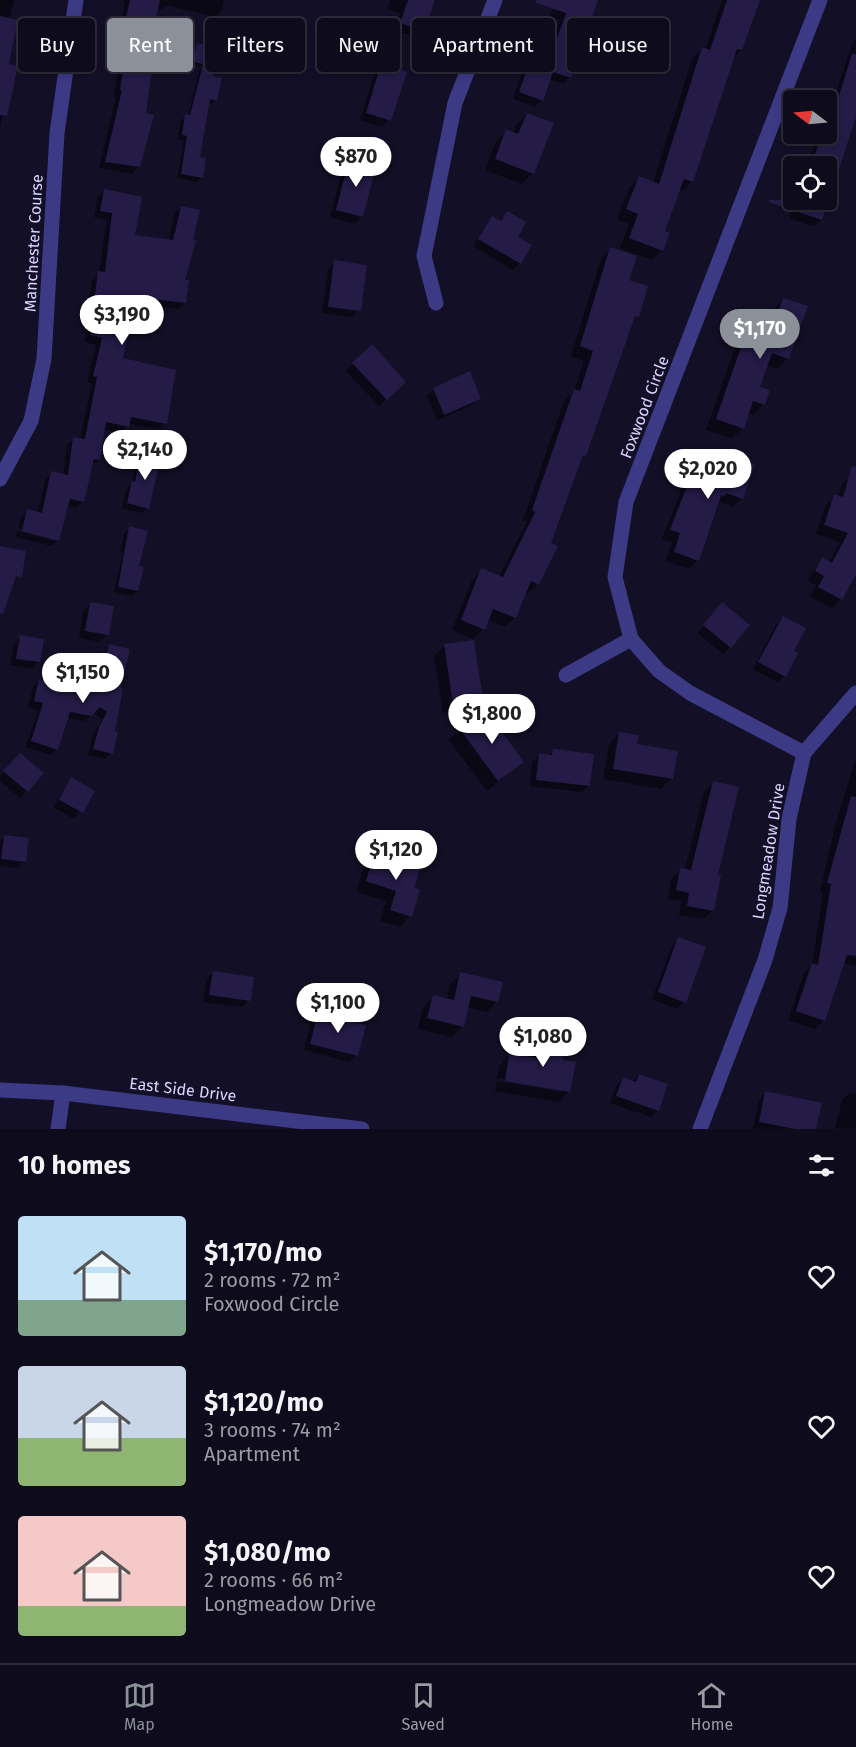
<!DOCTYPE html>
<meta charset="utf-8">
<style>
:root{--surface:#0e0b1c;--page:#1c1929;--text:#f1f3f6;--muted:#9b9ba3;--line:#2e2b3b;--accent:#8c9099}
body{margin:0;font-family:"Fira Sans",sans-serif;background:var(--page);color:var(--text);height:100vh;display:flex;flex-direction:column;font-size:22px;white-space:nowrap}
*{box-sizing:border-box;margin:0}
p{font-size:20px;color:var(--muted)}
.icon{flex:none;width:33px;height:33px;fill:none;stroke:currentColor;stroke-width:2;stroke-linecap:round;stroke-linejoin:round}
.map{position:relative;height:1129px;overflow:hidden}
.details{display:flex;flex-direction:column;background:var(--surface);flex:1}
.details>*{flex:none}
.top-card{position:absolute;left:18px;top:18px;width:820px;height:54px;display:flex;gap:12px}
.needle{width:39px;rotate:286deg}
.tools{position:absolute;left:783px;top:90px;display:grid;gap:12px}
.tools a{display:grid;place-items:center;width:54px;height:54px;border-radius:6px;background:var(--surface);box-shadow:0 3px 9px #0003,0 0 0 2px var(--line);font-size:30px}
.price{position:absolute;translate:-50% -51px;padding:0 14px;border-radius:21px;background:#fff;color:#222;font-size:20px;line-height:39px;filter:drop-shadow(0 2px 3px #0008)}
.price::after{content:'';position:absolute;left:50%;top:36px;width:18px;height:14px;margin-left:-9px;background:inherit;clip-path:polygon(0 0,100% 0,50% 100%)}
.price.on{background:var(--accent);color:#fff}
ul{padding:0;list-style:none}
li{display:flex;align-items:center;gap:18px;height:150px;padding:0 18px}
li span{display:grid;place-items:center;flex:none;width:168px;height:120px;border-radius:6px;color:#555}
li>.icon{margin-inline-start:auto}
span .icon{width:72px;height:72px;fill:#fffc;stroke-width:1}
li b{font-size:26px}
h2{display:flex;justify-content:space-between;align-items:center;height:72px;padding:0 18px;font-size:26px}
.pill{padding:0 21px;border-radius:6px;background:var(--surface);box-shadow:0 3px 9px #0003,0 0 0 2px var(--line);font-size:21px;line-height:54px}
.pill.on{background:var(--accent);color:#fff}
.tabs{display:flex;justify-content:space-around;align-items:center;height:84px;border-top:2px solid var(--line);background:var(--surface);font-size:16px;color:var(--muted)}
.tabs a{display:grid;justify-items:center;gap:3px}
.tabs .on{color:var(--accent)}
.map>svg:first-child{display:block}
.shadow{fill:#0007;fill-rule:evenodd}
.building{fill:#241b47}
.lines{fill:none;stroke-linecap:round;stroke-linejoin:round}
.minor{stroke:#3d3a85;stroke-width:15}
.tertiary{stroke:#3d3a85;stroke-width:15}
.labels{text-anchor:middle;stroke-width:4.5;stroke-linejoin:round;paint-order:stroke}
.street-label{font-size:16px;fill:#d9d4ff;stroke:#130f26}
</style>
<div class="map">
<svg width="856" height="1129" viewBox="0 0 856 1129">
<rect width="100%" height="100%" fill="#130f26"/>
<g class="shadow">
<path d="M0,0H14L10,19L7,94L0,128Z"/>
<path d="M122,0H224L222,10L215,17L166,5L161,10L156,9L142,70L139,167L132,174L99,168L116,97H114L120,55L113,53L125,3Z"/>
<path d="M390,0H433L423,30L416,37L394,30L400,13L387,9Z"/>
<path d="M555,0H597L570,77L563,84L549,79L542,100L535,107L513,99L522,73L517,71L523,54L530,47L548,53L560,20L550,17Z"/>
<path d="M722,0H758L741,50L732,58L692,181L682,191L679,190L663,232L662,251L652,260L636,254L627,281L646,287L549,544L538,584L528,594L525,592L515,617L505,627L487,620L483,629L473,639L452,630L472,580L482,570L499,577L527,522L523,520L564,401L574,391L584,361L571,356L601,259L611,249L633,256L634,254L620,248L629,224L617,219L629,188L639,178L653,183L692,59L702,49L705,50Z"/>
<path d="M856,39V112L821,220L814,227L789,218L796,200H826V166H807L818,134H826V108L834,99L852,44Z"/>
<path d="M198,44L211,65L209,68L216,100L211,104L207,103L198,158L201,177L197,182L177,178L184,140L178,139L181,120L188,116L199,71L203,67L191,64Z"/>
<path d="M381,65L389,120L382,127L360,120L375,72Z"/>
<path d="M527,114L532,173L522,184L485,170L496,141L507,131L513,133L516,125Z"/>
<path d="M350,161L362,217L355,224L330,217L343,168Z"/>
<path d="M105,190L133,237L169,241L174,214L181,207L185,303L178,309L134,304L122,359L165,423L159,429L128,424L121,433L103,429L99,459L92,466L83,501L76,508L67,506L58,540L51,546L16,537L17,531L55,541V538L18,528L21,517L28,511L38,513L45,480L52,473L63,476L67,445L74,439H80L92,383L87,382L96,345L84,342L94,302H89L92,280L99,273L107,220L94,217L98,197Z"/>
<path d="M507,213L520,263L513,270L473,246L492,218L499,222Z"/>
<path d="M335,262L359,310L352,317L322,313L328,269Z"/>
<path d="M783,299L788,358L777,369L766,365L759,388L764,404L753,415L748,413L743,428L732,438L706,430L743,325L754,314L769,319L773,310Z"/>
<path d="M372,346L404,382L379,406L346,371Z"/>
<path d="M434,389L480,398L473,405L437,420L427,396Z"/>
<path d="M141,454L147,508L142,513L122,508L127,488L132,484L136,459Z"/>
<path d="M720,454L742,498L733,507L717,501L697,560L689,569L666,561L672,542L662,539L689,470L698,462L710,466Z"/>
<path d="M856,473V571L841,599L832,608L810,597L816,585L807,580L823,559L829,563L840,542L816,534L826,505L835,496L838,497L842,484Z"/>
<path d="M130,528L138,567L137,591L132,596L114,592L123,552L120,551L125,533Z"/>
<path d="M90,604L112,608L107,635L100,642L79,638L83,611Z"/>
<path d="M715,611L730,647L723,654L698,633Z"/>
<path d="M783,618L792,651L785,676L778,682L753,669L776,625Z"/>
<path d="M21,637L38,662L32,669L10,665L14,644Z"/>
<path d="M110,646L119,689L112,753L105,759L88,755L93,735L102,719L93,713L85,721L67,718L57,749L50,755L26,747L38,710L28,707L33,687L39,681L94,693L104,652Z"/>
<path d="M445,646L482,698L471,709L443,713L434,656Z"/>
<path d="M460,729L523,762L487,791L449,740Z"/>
<path d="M619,733L672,778L661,789L603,779L609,744Z"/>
<path d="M553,751L589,786L582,792L530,786L532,762L539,755L548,756Z"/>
<path d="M856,758V966L843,963L824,1020L815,1029L788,1020L804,973L812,965L823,893L820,892L836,823Z"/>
<path d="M13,762L41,774L20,798L0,781V776Z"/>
<path d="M72,779L93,791L74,819L53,807Z"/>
<path d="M713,782L716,876L713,910L704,919L679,915L681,901L668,899L671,879L681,870H685L704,792Z"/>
<path d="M5,836L24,861L17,868L0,866V841Z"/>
<path d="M376,854L412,888L410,916L400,927L380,921L386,901L356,892L365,864Z"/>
<path d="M679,939L684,1002L677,1009L652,999L672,946Z"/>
<path d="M213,973L249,1000L242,1007L203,1002L206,980Z"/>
<path d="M461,974L497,1001L487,1012L467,1007L463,1026L452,1037L418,1029L423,1007L434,996L447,999L450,984Z"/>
<path d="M318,1014L356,1055L349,1062L304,1050L311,1021Z"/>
<path d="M539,1042L562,1061L569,1092L558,1102L495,1091L499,1066L510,1055L528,1058L529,1052ZM498,1078L563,1089V1092L497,1081Z"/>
<path d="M639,1075L658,1110L651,1117L610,1103L616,1086L623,1079L632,1082Z"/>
<path d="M765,1093L820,1104L815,1129H753L759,1100Z"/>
<path d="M849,1093L856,1094V1129L835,1128L842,1100Z"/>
</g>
<g class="building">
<path d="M130,0H160L144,69L152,70L146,113L154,115L140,167L105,162L122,90H120L126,48L119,46Z"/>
<path d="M408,0H435L424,31L400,23Z"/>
<path d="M536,0H598L571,78L553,72L543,101L519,92L528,66L523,64L530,45L552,53L566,13L536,3Z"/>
<path d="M727,0H760L742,50L737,49L693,182L684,179L665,231L670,233L663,251L629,238L638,214L626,209L639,176L659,184L702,47L710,50Z"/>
<path d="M0,16L18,20L9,64L18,66L7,116L0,115Z"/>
<path d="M197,43L217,47L213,66L193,62Z"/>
<path d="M852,54H856V117L830,197L826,196V166H811L822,134H826V119L834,98L838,99Z"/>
<path d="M381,64L407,72L391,121L366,113Z"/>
<path d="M203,65L215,67L213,76L222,78L217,101L210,99L200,157L206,158L203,178L181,174L187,136L182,135L185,114L190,115Z"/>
<path d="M527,113L554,123L534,174L495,159L506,129L518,134Z"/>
<path d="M349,160L376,166L363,217L336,210Z"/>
<path d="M104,189L142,197L135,235L173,240L181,206L200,210L193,240L196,241L185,280H189L186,303L137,297L123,358L176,370L167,424L131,417L129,427L106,422L100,460L94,459L84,502L70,499L59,541L22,531L27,509L42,513L51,471L68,475L73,437L85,439L97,377L93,376L102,338L90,335L100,296L95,295L98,271L105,272L112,213L100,211Z"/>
<path d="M769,200H829L822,220L769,202Z"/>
<path d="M507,211L526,222L518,237L532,245L521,264L478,239L492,216L501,221Z"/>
<path d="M610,247L637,256L629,280L648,286L639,317L635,316L586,456L583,455L551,543L558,546L539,585L531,581L516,618L493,609L485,630L461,620L481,568L503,577L535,512L532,510L574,389L580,391L593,351L580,346Z"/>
<path d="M334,260L367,265L361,311L328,307Z"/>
<path d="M783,298L808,306L789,359L772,353L760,387L770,390L765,405L753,401L744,429L716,419L753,312L775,320Z"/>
<path d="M372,344L406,382L387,400L352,363Z"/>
<path d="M470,371L481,399L444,415L433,388Z"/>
<path d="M141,452L161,456L149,509L127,503L132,481L135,482Z"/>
<path d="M719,452L755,464L743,499L726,493L725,496L721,495L699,561L674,552L680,533L670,530L697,460L715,466Z"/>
<path d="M852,466L856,467V574L842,600L818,587L824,576L815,571L822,557L832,563L848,533L824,525L834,494L843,497Z"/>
<path d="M129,526L148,531L139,566L144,567L138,591L118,587Z"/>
<path d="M0,546L26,551L22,577L16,576L3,614L0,613Z"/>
<path d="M90,602L114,606L109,635L85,631Z"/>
<path d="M722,602L750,625L731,648L703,625Z"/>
<path d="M783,616L806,628L794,651L798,653L786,677L758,662Z"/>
<path d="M20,635L44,639L40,662L16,659Z"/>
<path d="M474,640L483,699L453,704L444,644Z"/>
<path d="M109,644L130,649L121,688L123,689L115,731L118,732L113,754L93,749L99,727L107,712L100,707L92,716L70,712L58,750L31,741L43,703L34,701L39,679L98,693Z"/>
<path d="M485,709L524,762L498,781L459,728Z"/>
<path d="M619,732L639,735L637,744L678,751L673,779L613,769Z"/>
<path d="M553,749L594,754L590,786L536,780L539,753L552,755Z"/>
<path d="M20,753L44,773L28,792L3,771Z"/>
<path d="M71,777L95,791L83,813L59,800Z"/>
<path d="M713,781L739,787L718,875H721L714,911L687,906L689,893L676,890L680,868L691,870Z"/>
<path d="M851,796L856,797V956L847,955L825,1021L796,1011L812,963L818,965L831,884L827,883Z"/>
<path d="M4,835L29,838L26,862L1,859Z"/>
<path d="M375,852L421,866L414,887L420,890L412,917L390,910L396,891L366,881Z"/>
<path d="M678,937L706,947L686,1003L658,992Z"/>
<path d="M213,971L254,977L251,1001L209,995Z"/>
<path d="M460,972L503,982L498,1002L471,996L464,1027L427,1018L433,995L454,1000Z"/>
<path d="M318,1013L366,1025L358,1056L310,1044Z"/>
<path d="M539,1040L566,1045L563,1060L576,1062L570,1092L505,1081L509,1054L536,1058Z"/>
<path d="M639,1074L668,1084L659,1111L616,1096L623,1077L636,1082Z"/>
<path d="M765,1091L822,1103L816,1129H795L759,1122Z"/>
</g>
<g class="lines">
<g class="minor">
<path d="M436,303L424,256L455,103L495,0"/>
<path d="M0,479L31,421L44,359L57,133L76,0"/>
<path d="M566,675L631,639"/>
<path d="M804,753L690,693L659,671L631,639L615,577L626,502L820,0"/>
<path d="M58,1129L63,1093"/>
<path d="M700,1129L765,960L780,908L789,819L804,753L856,693"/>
</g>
<path class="tertiary" d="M0,1090L63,1093L362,1129"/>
</g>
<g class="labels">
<g class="street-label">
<text transform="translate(33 243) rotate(-87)" y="6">Manchester Course</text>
<text transform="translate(644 407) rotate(-69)" y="6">Foxwood Circle</text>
<text transform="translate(768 851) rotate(-81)" y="6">Longmeadow Drive</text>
<text transform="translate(183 1089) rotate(7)" y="6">East Side Drive</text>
</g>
</g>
</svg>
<div class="tools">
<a><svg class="needle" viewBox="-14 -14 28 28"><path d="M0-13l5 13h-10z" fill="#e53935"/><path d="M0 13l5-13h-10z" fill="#9b9ba3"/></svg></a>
<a><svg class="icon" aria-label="locate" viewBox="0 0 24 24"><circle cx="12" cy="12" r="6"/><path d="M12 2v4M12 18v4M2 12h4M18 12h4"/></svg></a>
</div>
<b class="price" style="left:356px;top:188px">$870</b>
<b class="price" style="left:122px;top:346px">$3,190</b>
<b class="price on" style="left:760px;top:360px">$1,170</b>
<b class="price" style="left:145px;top:481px">$2,140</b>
<b class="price" style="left:708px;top:500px">$2,020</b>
<b class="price" style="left:83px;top:704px">$1,150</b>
<b class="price" style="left:492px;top:745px">$1,800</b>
<b class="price" style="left:396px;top:881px">$1,120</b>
<b class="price" style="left:338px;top:1034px">$1,100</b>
<b class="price" style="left:543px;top:1068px">$1,080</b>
<div class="top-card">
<a class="pill">Buy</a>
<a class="pill on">Rent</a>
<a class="pill">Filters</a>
<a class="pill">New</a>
<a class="pill">Apartment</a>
<a class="pill">House</a>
</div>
</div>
<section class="details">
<h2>10 homes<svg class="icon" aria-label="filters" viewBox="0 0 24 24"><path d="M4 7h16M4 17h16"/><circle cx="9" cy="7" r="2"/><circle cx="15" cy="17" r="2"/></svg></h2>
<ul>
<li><span style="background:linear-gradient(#bfe0f5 70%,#7fa58c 0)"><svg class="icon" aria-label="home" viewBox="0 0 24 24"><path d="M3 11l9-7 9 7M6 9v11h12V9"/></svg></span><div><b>$1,170/mo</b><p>2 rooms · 72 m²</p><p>Foxwood Circle</p></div><svg class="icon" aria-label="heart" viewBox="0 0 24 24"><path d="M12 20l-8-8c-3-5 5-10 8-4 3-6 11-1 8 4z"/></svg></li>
<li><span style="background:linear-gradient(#c9d6e8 60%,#8fb573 0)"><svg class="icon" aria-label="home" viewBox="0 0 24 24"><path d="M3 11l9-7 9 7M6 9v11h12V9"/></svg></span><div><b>$1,120/mo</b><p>3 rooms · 74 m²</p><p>Apartment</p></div><svg class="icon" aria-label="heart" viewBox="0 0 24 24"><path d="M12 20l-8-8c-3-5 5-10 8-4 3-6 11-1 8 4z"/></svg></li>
<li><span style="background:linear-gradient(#f6c9c9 75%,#8fb573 0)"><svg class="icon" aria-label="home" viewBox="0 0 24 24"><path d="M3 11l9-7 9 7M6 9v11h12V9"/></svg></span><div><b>$1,080/mo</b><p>2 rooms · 66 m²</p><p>Longmeadow Drive</p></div><svg class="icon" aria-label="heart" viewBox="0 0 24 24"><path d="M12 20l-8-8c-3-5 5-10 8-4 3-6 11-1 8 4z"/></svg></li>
</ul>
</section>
<nav class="tabs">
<a class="on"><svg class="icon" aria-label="map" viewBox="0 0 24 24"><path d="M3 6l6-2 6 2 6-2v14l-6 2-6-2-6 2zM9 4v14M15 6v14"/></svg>Map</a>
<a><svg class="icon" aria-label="saved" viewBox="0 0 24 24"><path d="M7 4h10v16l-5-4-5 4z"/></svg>Saved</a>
<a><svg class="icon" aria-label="home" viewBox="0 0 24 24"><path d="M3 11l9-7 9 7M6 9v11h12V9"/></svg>Home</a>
</nav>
